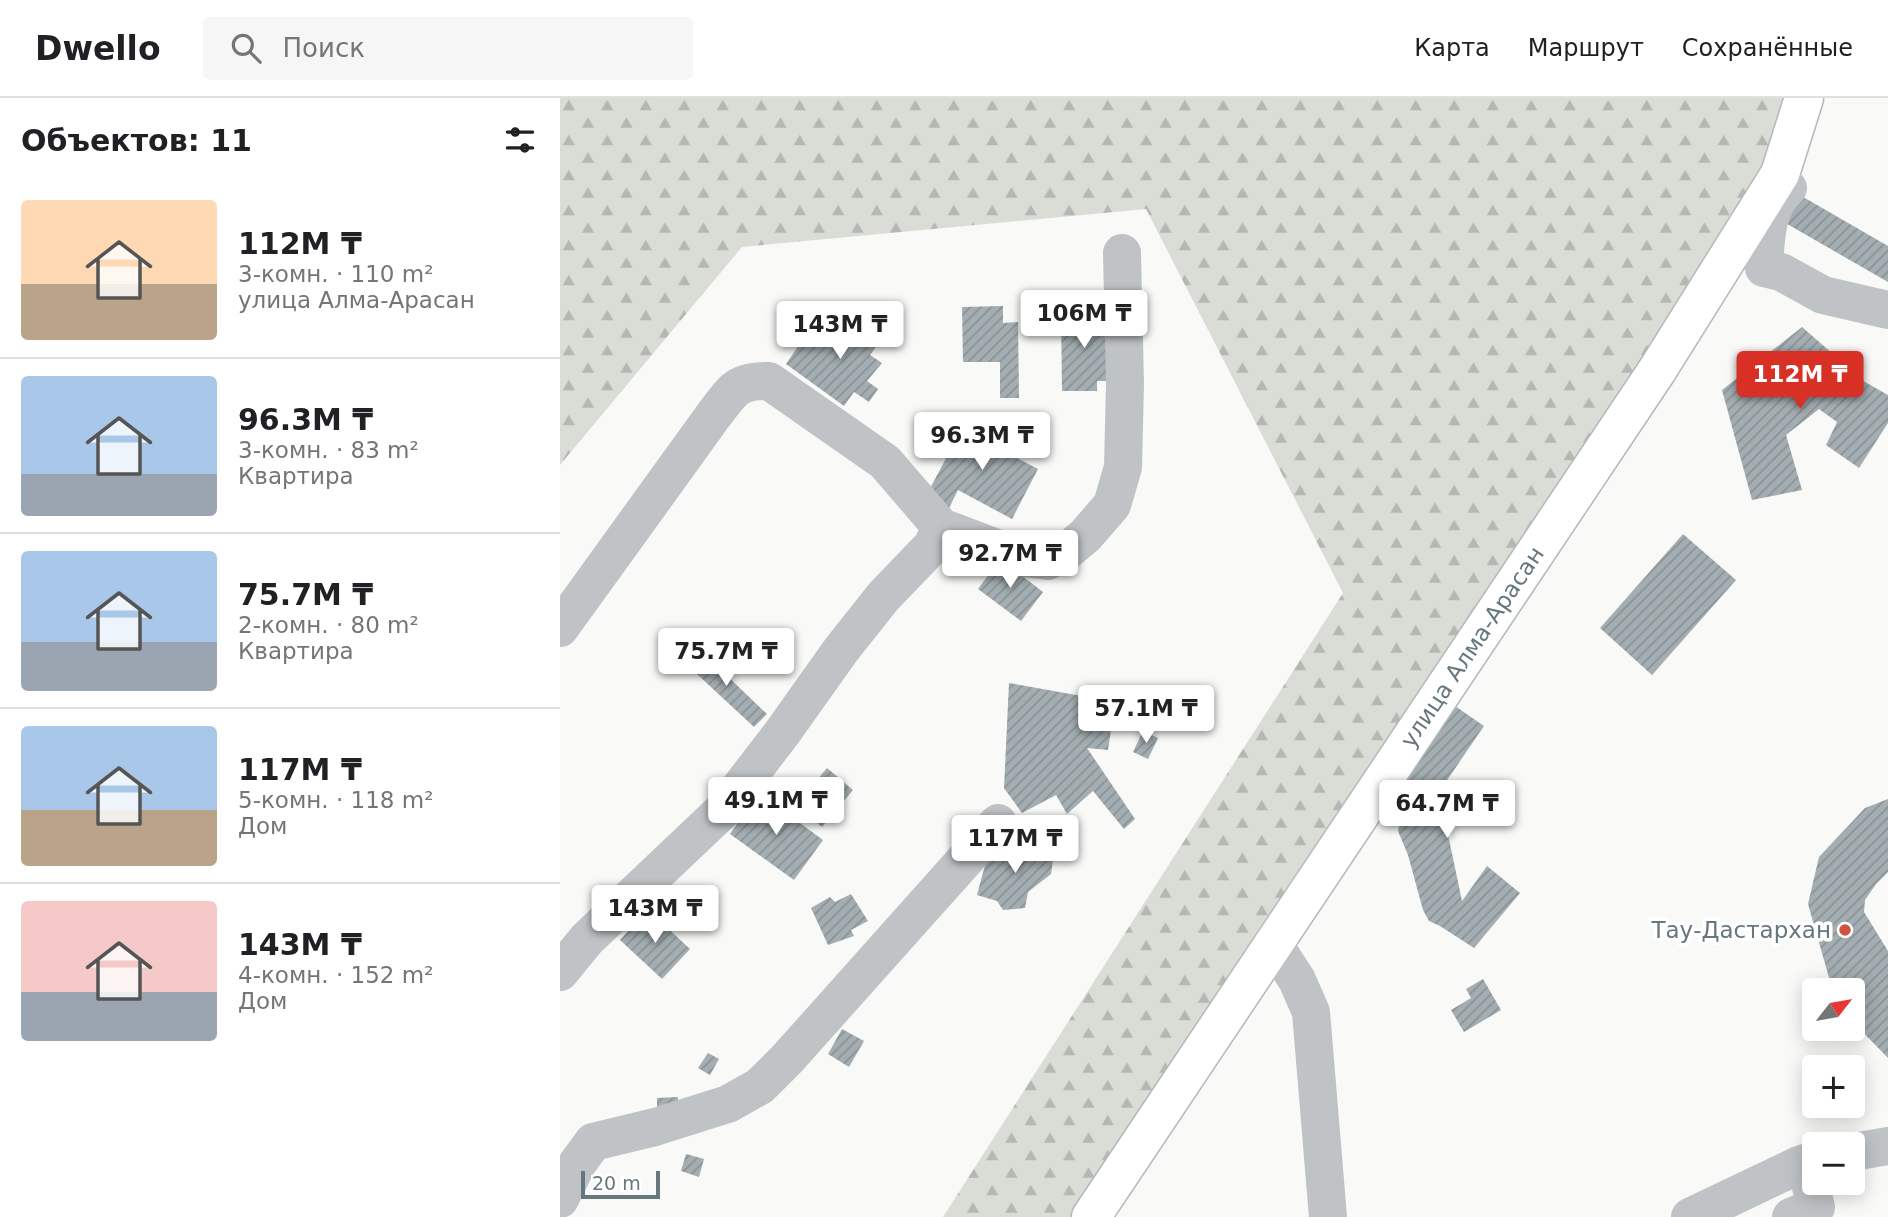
<!DOCTYPE html>
<html lang="ru">
<meta charset="utf-8">
<style>
:root{--surface:#fff;--page:#f6f6f6;--text:#202124;--muted:#757577;--line:#e0e0e0;--accent:#d93025}
body{margin:0;font-family:"DejaVu Sans",sans-serif;background:var(--page);color:var(--text);height:100vh;display:flex;flex-direction:column;font-size:26px;white-space:nowrap}
*{box-sizing:border-box;margin:0}
p{font-size:23px;color:var(--muted)}
.icon{flex:none;width:38px;height:38px;fill:none;stroke:currentColor;stroke-width:2;stroke-linecap:round;stroke-linejoin:round}
.map{position:relative;flex:1;overflow:hidden}
.panel{display:flex;flex-direction:column;background:var(--surface);width:560px}
.panel>*{flex:none}
.needle{width:46px;rotate:59deg}
.controls{position:absolute;left:1242px;top:880px;display:grid;gap:14px}
.controls a{display:grid;place-items:center;width:63px;height:63px;border-radius:7px;background:var(--surface);box-shadow:0 4px 18px #0003;font-size:35px}
.scale{position:absolute;left:21px;bottom:18px;width:79px;box-sizing:border-box;padding-left:7px;border:4px solid #67777e;border-top:0;font-size:19px;line-height:24px;white-space:nowrap;color:#67777e;-webkit-text-stroke:5px #fff;paint-order:stroke}
.price{position:absolute;translate:-50% -60px;padding:0 16px;border-radius:7px;background:#fff;color:#222;font-size:23px;line-height:46px;filter:drop-shadow(0 2px 4px #0008)}
.price::after{content:'';position:absolute;left:50%;top:42px;width:21px;height:16px;margin-left:-10px;background:inherit;clip-path:polygon(0 0,100% 0,50% 100%)}
.price.active{background:var(--accent);color:#fff}
ul{padding:0;list-style:none}
li{display:flex;align-items:center;gap:21px;height:175px;padding:0 21px}
li+li{border-top:2px solid var(--line)}
li span{display:grid;place-items:center;flex:none;width:196px;height:140px;border-radius:7px;color:#555}
li>.icon{margin-inline-start:auto}
span .icon{width:84px;height:84px;fill:#fffc;stroke-width:1}
li b{font-size:30px}
h2{display:flex;justify-content:space-between;align-items:center;height:84px;padding:0 21px;font-size:30px}
header{display:flex;align-items:center;gap:42px;box-sizing:border-box;height:98px;padding:0 35px;background:var(--surface);border-bottom:2px solid var(--line)}
header strong{font-size:33px}
nav{display:flex;gap:38px;margin-inline-start:auto;font-size:24px}
.search{width:490px;height:63px;background:var(--page);display:flex;align-items:center;gap:18px;box-sizing:border-box;padding:0 24px;border-radius:7px;color:var(--muted);font-size:26px}
main{display:flex;flex:1;min-height:0}
.map>svg:first-child{display:block}
.forest{fill:url(#forest-firs)}
.building{fill:url(#building-hatch)}
.lines{fill:none;stroke-linecap:round;stroke-linejoin:round}
.major-casing{stroke:#b3b8ba;stroke-width:41}
.minor{stroke:#bfc3c6;stroke-width:38}
.major{stroke:#fff;stroke-width:38}
.poi-dot{fill:#cf5441;stroke:#fff;stroke-width:2.5}
.labels{text-anchor:middle;stroke-width:7;stroke-linejoin:round;paint-order:stroke}
.street-label{font-size:23px;fill:#67777e;stroke:#fff}
.poi-label{font-size:23px;fill:#67777e;stroke:#fff;text-anchor:end}
</style>
<header>
<strong>Dwello</strong>
<div class="search"><svg class="icon" aria-label="search" viewBox="0 0 24 24"><circle cx="10" cy="10" r="6"/><path d="M15 15l6 6"/></svg>Поиск</div>
<nav><a>Карта</a><a>Маршрут</a><a>Сохранённые</a></nav>
</header>
<main>
<section class="panel">
<h2>Объектов: 11<svg class="icon" aria-label="filters" viewBox="0 0 24 24"><path d="M4 7h16M4 17h16"/><circle cx="9" cy="7" r="2"/><circle cx="15" cy="17" r="2"/></svg></h2>
<ul>
<li><span style="background:linear-gradient(#ffd9b3 60%,#b9a48a 0)"><svg class="icon" aria-label="home" viewBox="0 0 24 24"><path d="M3 11l9-7 9 7M6 9v11h12V9"/></svg></span><div><b>112M ₸</b><p>3-комн. · 110 m²</p><p>улица Алма-Арасан</p></div></li>
<li><span style="background:linear-gradient(#a9c7e8 70%,#9aa5b1 0)"><svg class="icon" aria-label="home" viewBox="0 0 24 24"><path d="M3 11l9-7 9 7M6 9v11h12V9"/></svg></span><div><b>96.3M ₸</b><p>3-комн. · 83 m²</p><p>Квартира</p></div></li>
<li><span style="background:linear-gradient(#a9c7e8 65%,#9aa5b1 0)"><svg class="icon" aria-label="home" viewBox="0 0 24 24"><path d="M3 11l9-7 9 7M6 9v11h12V9"/></svg></span><div><b>75.7M ₸</b><p>2-комн. · 80 m²</p><p>Квартира</p></div></li>
<li><span style="background:linear-gradient(#a9c7e8 60%,#b9a48a 0)"><svg class="icon" aria-label="home" viewBox="0 0 24 24"><path d="M3 11l9-7 9 7M6 9v11h12V9"/></svg></span><div><b>117M ₸</b><p>5-комн. · 118 m²</p><p>Дом</p></div></li>
<li><span style="background:linear-gradient(#f6c9c9 65%,#9aa5b1 0)"><svg class="icon" aria-label="home" viewBox="0 0 24 24"><path d="M3 11l9-7 9 7M6 9v11h12V9"/></svg></span><div><b>143M ₸</b><p>4-комн. · 152 m²</p><p>Дом</p></div></li>
</ul>
</section>
<div class="map">
<svg width="1328" height="1119" viewBox="0 0 1328 1119">
<defs>
<pattern id="forest-firs" width="22" height="20" patternUnits="userSpaceOnUse" patternTransform="scale(1.75)"><rect width="22" height="20" fill="#d9ddd6"/><path d="M5 1l3.5 6h-7zM16 11l3.5 6h-7z" fill="#b4b8b3"/></pattern>
<pattern id="building-hatch" width="6" height="6" patternUnits="userSpaceOnUse" patternTransform="scale(1.75)"><rect width="6" height="6" fill="#a4adb1"/><path d="M-1 1l2-2M0 6l6-6M5 7l2-2" fill="none" stroke="#899295"/></pattern>
</defs>
<rect width="100%" height="100%" fill="#f9f9f7"/>
<path class="forest" d="M0,0H1244L1220,76L531,1119H383L783,495L586,111L182,149L0,367Z"/>
<g class="building">
<path d="M1238,96L1328,148V184L1222,123Z"/>
<path d="M443,208V225L458,224L459,300H440V264H403L402,209Z"/>
<path d="M501,214H548L549,283H537V293H502Z"/>
<path d="M298,219L324,238L310,257L322,265L307,283L318,291L309,304L294,294L284,308L226,266L243,241L253,248L272,221L289,233Z"/>
<path d="M1242,229L1305,284L1328,297V325L1299,370L1266,347L1277,324L1259,311L1226,337L1242,392L1192,402L1162,292Z"/>
<path d="M408,319L442,337L440,351L478,371L452,421L398,392L388,412L365,400Z"/>
<path d="M1123,436L1176,482L1092,577L1040,530Z"/>
<path d="M440,461L483,494L461,523L418,491Z"/>
<path d="M139,551L207,616L194,629L125,565Z"/>
<path d="M449,585L555,604L548,652L527,650L575,721L564,731L533,693L507,716L496,697L462,715L444,690Z"/>
<path d="M895,608L924,628L879,694L902,803L927,768L960,795L914,850L880,828L869,823L863,812L848,757L838,733L840,723L847,711L841,687Z"/>
<path d="M583,633L598,640L588,661L573,654Z"/>
<path d="M267,670L293,692L262,729L236,707Z"/>
<path d="M199,695L263,742L234,782L170,736Z"/>
<path d="M1328,701V774L1316,786L1305,802L1304,814L1328,853V960L1293,924V892H1273L1272,890L1248,806L1259,759L1305,710Z"/>
<path d="M454,744L476,753L485,748L493,761L491,776L468,794L465,810L443,812L437,803L417,797L428,756L440,759Z"/>
<path d="M291,796L308,823L291,832L294,838L268,847L251,810L270,799L275,804Z"/>
<path d="M88,812L130,851L102,881L60,842Z"/>
<path d="M923,881L941,912L904,934L891,912L911,900L906,891Z"/>
<path d="M282,931L304,943L289,969L268,956Z"/>
<path d="M148,955L159,961L150,977L138,970Z"/>
<path d="M118,999V1013L97,1014V1000Z"/>
<path d="M126,1056L144,1061L139,1079L121,1073Z"/>
</g>
<g class="lines">
<g class="major-casing">
<path id="major" d="M531,1119L1098,271L1220,76L1244,0"/>
</g>
<g class="minor">
<path d="M1228,90C1205,111 1206,141 1204,170L1221,174L1263,197L1328,212"/>
<path d="M0,530L153,318C172,294 175,282 209,283L325,364L381,429L463,460L488,463L507,453L525,438L552,407L563,369L565,286L562,155"/>
<path d="M713,845L737,882L751,914L768,1119"/>
<path d="M0,874L27,841L162,713L222,635L281,552L323,499L372,448L381,429"/>
<path d="M1293,1054L1328,1048"/>
<path d="M0,1101L17,1066L33,1044L95,1029L168,1006L200,988L228,960L438,725"/>
<path d="M1130,1119L1239,1067L1255,1063"/>
<path d="M1231,1119L1256,1109L1245,1065"/>
</g>
<use href="#major" class="major"/>
</g>
<circle class="poi-dot" cx="1285" cy="832" r="7"/>
<g class="labels">
<g class="street-label">
<text transform="translate(912 549) rotate(-56)" y="8">улица Алма-Арасан</text>
</g>
<g class="poi-label">
<text x="1271" y="840">Тау-Дастархан</text>
</g>
</g>
</svg>
<div class="controls">
<a><svg class="needle" viewBox="-14 -14 28 28"><path d="M0-13l5 13h-10z" fill="#e53935"/><path d="M0 13l5-13h-10z" fill="#757577"/></svg></a>
<a>+</a>
<a>−</a>
</div>
<div class="scale">20 m</div>
<b class="price" style="left:524px;top:252px">106M ₸</b>
<b class="price" style="left:280px;top:263px">143M ₸</b>
<b class="price active" style="left:1240px;top:313px">112M ₸</b>
<b class="price" style="left:422px;top:374px">96.3M ₸</b>
<b class="price" style="left:450px;top:492px">92.7M ₸</b>
<b class="price" style="left:166px;top:590px">75.7M ₸</b>
<b class="price" style="left:586px;top:647px">57.1M ₸</b>
<b class="price" style="left:216px;top:739px">49.1M ₸</b>
<b class="price" style="left:887px;top:742px">64.7M ₸</b>
<b class="price" style="left:455px;top:777px">117M ₸</b>
<b class="price" style="left:95px;top:847px">143M ₸</b>
</div>
</main>
